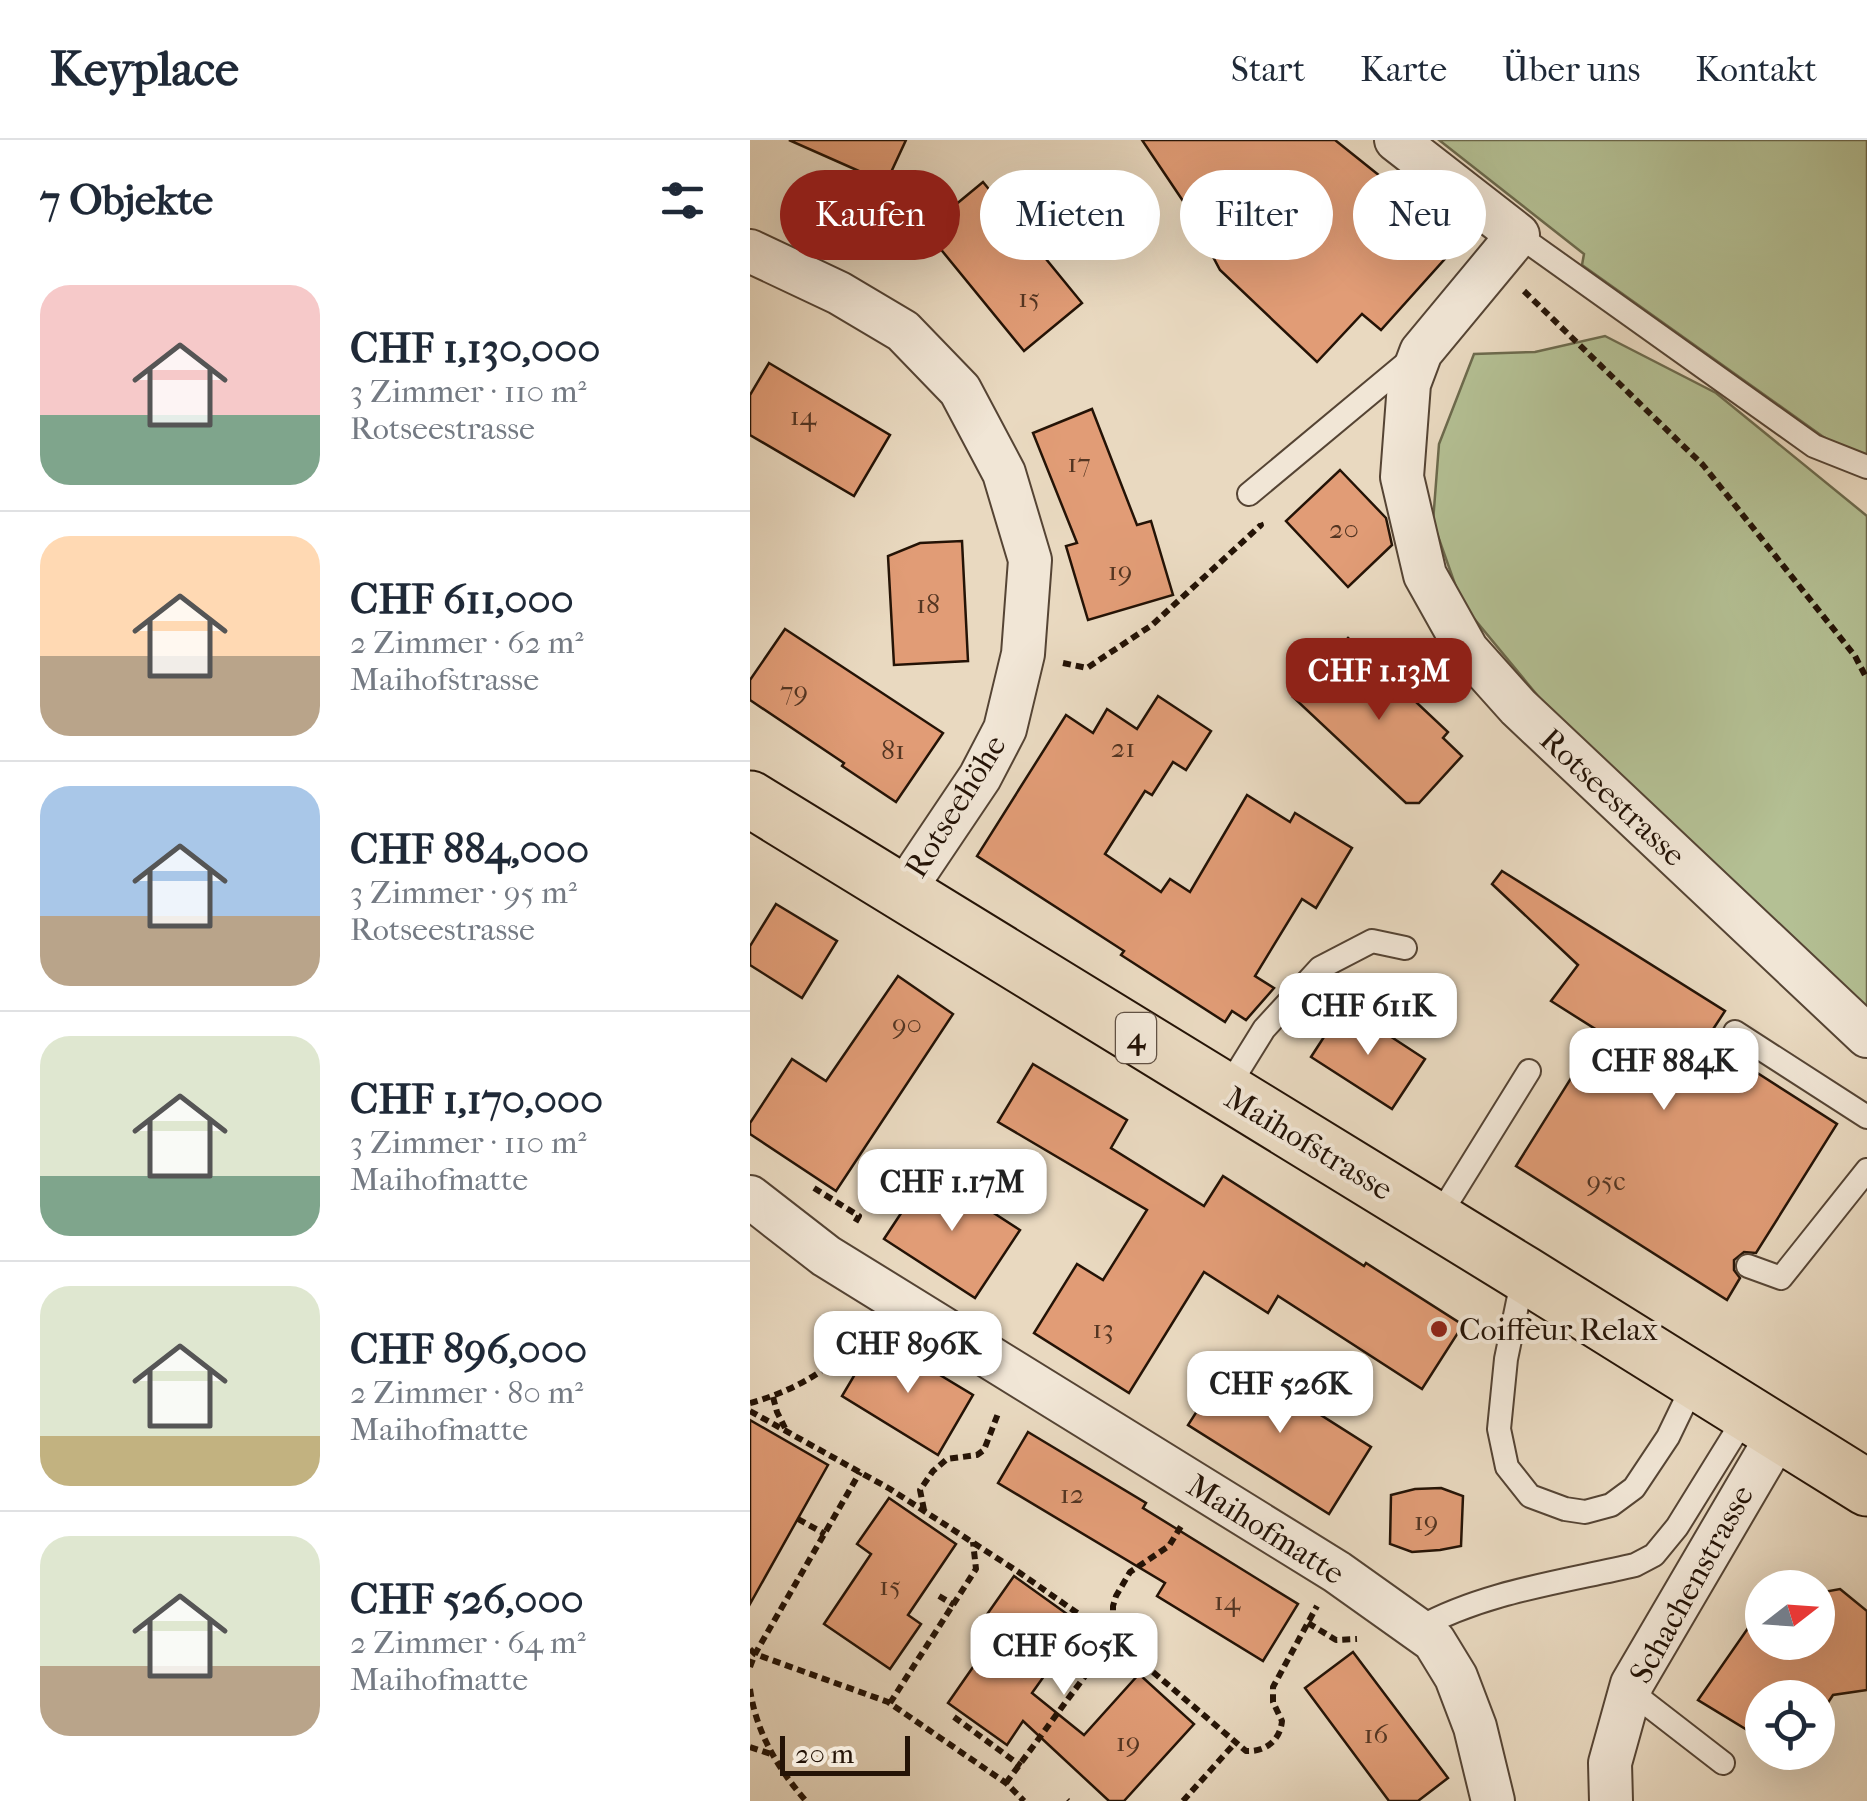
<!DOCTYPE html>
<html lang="de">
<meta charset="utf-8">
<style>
:root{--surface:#fff;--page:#f6f6f7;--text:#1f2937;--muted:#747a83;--line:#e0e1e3;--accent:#8f2418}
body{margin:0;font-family:"IM FELL French Canon",serif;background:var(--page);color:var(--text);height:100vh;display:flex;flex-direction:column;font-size:38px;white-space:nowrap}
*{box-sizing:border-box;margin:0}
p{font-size:32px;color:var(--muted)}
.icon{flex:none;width:55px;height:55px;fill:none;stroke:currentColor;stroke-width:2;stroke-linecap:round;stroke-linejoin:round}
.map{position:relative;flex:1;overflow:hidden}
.drawer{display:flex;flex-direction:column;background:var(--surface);width:750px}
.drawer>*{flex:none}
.top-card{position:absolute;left:30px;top:30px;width:935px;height:90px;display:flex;gap:20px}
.needle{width:65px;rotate:73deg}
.tools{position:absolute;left:995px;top:1430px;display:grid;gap:20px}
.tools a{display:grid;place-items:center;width:90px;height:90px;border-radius:50%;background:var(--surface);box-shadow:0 10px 40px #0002;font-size:50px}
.scale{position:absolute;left:30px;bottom:25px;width:130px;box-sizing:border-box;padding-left:10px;border:5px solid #241306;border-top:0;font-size:28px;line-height:35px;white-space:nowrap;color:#241306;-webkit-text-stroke:8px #f1e6d6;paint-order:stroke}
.price{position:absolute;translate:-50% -85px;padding:0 22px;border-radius:20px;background:#fff;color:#222;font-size:32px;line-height:65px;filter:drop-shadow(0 2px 5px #0008)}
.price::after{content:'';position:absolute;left:50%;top:60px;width:30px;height:22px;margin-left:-15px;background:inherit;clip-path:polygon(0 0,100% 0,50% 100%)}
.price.on{background:var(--accent);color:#fff}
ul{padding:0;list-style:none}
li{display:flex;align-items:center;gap:30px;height:250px;padding:0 40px}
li+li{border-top:2px solid var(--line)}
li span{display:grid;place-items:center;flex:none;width:280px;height:200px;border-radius:30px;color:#555}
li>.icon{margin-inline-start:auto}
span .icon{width:120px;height:120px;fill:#fffc;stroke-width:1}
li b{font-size:42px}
h2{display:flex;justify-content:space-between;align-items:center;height:120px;padding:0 40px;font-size:42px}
.pill{padding:0 35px;border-radius:45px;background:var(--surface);box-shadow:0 10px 40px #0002;font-size:35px;line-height:90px}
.pill.on{background:var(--accent);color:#fff}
header{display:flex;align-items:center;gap:60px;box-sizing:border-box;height:140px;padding:0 50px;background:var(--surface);border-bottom:2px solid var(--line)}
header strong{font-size:48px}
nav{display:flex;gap:55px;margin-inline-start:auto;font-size:35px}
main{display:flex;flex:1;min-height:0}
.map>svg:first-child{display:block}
.green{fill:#b4c094;stroke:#6c6a4d;stroke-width:2.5}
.building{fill:#e19c76;stroke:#241306;stroke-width:2.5}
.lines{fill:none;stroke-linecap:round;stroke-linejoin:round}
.service-casing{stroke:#554434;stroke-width:26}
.minor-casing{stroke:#554434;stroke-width:46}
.primary-casing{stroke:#241306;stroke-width:59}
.path{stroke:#241306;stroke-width:6;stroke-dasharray:8 5;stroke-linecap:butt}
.service{stroke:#f1e6d6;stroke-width:22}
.minor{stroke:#f1e6d6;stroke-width:42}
.primary{stroke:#e9d9c0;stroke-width:55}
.poi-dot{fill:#8f2418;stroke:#f1e6d6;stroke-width:4}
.labels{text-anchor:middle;stroke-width:8;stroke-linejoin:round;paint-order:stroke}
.number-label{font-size:28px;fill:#533522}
.shield{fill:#f1e6d6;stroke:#625244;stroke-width:2.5}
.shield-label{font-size:30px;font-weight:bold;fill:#241306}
.street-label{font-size:32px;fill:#241306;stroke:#f1e6d6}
.poi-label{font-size:32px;fill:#241306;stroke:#f1e6d6;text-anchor:start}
</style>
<header>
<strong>Keyplace</strong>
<nav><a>Start</a><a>Karte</a><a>Über uns</a><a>Kontakt</a></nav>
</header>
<main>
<section class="drawer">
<h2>7 Objekte<svg class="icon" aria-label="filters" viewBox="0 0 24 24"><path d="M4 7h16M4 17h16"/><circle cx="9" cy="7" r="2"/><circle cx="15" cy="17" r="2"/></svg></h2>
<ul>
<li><span style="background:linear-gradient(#f6c9c9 65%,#7fa58c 0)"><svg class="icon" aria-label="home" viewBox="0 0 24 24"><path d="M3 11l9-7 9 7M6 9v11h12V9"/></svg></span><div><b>CHF 1,130,000</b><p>3 Zimmer · 110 m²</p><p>Rotseestrasse</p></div></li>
<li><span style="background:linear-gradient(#ffd9b3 60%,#b9a48a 0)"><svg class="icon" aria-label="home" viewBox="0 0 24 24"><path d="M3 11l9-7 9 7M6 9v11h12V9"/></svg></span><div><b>CHF 611,000</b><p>2 Zimmer · 62 m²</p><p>Maihofstrasse</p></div></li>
<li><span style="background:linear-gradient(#a9c7e8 65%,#b9a48a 0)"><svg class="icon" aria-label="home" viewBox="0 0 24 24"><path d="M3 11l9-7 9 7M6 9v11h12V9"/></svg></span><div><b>CHF 884,000</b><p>3 Zimmer · 95 m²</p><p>Rotseestrasse</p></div></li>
<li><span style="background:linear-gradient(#dfe7d0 70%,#7fa58c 0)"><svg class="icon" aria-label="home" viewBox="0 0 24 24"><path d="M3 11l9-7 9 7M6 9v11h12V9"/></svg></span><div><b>CHF 1,170,000</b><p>3 Zimmer · 110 m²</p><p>Maihofmatte</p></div></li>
<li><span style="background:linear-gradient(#dfe7d0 75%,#c2b280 0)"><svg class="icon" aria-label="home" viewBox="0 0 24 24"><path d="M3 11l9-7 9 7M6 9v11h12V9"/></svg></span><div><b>CHF 896,000</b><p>2 Zimmer · 80 m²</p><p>Maihofmatte</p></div></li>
<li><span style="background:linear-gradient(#dfe7d0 65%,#b9a48a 0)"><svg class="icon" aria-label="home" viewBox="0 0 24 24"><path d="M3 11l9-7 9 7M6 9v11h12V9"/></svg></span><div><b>CHF 526,000</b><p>2 Zimmer · 64 m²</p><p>Maihofmatte</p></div></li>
</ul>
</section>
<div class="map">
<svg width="1117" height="1661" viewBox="0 0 1117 1661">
<rect width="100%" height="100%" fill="#e9d9c0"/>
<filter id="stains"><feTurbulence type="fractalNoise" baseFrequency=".002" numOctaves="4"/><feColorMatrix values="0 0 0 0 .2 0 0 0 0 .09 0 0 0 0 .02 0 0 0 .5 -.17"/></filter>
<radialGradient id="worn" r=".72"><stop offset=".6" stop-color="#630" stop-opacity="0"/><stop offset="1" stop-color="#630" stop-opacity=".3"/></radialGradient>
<g class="green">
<path d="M689,0H1117V316L1109,318L1072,296L832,125L834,114Z"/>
<path d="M855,196L966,253L1117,376V878L849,630L712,464L683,382L689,304L724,214L785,212Z"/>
</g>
<g class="building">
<path d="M39,0H156L136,43Z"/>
<path d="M392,0H585L711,101L631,190L612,174L567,222L470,130L435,64Z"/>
<path d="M233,42L332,163L274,211L175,90Z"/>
<path d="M19,223L140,295L104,356L0,295V255Z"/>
<path d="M342,269L387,385L401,381L423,455L338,480L316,406L327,403L283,293Z"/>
<path d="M590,330L636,378L642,405L598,447L536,381Z"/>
<path d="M212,401L218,521L144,525L138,416L170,403Z"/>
<path d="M35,489L193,593L146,662L92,626L94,623L0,560V540Z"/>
<path d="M598,498L698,592L693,598L712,616L669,663H656L543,557Z"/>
<path d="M408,556L461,591L436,630L423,622L402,655L395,651L355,714L411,752L420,739L440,752L497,655L540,682L545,673L602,708L566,768L552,759L505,836L524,848L496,880L482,871L475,882L371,815L374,811L227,716L316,575L343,593L357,569L387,589Z"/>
<path d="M752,731L975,871L956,900L1087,984L1006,1113L994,1112L984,1120V1130L990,1138L977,1160L766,1026L850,892L801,861L828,825L742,744Z"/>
<path d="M26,764L87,801L52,858L0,825V806Z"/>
<path d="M148,836L203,874L86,1051L0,994V983L42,919L76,941Z"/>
<path d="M594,866L675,919L642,969L561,917Z"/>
<path d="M283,924L377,980L361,1008L454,1066L473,1036L614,1126L616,1123L713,1185L672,1249L528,1156L518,1173L454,1132L379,1253L284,1193L327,1124L353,1140L397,1070L248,982Z"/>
<path d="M179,1031L270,1090L225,1158L134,1099Z"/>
<path d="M127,1197L223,1255L188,1315L92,1256Z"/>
<path d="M481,1218L621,1307L579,1374L438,1285Z"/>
<path d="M0,1280L78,1325L0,1464Z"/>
<path d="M278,1292L396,1363L393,1368L548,1464L513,1521L407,1456L415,1443L248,1343Z"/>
<path d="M691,1348L713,1356L711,1406L690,1410L662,1412L640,1404L641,1355L665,1349Z"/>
<path d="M139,1358L206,1404L158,1475L171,1484L140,1529L74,1484L121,1414L107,1404Z"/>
<path d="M264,1436L331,1484L282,1553L334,1595L389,1534L444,1584L374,1661H359L273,1581L257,1605L198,1563L246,1494L231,1483Z"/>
<path d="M1090,1449L1117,1471V1550L1083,1555L1068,1578V1558H1012V1599L948,1560L1012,1468V1502H1068V1453Z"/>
<path d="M603,1512L698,1638L668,1661H639L555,1548Z"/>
</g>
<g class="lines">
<g class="service-casing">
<g id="service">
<path d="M768,95L1064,306L1117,327"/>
<path d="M499,354L660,220"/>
<path d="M985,892L1117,977"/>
<path d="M475,952L514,889L570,828L622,801L655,808"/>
<path d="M686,1081L779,931"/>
<path d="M998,1126L1031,1138L1117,1030"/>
<path d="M773,1137L756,1219L749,1289L757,1327L780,1356L815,1369L835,1372L861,1365L884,1348L918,1297L945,1241"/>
<path d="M669,1488C734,1452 812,1442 885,1425L904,1415L927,1387L997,1274"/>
<path d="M880,1551L973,1623"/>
</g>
</g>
<g class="minor-casing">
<g id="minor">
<path d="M646,0L768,95L671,212L659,244L652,337L675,435L717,510L768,567L1117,896"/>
<path d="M0,111L89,153L153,191L210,250L254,333L280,420L273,514L255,589L230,637L152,753"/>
<path d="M0,1057L76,1116L587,1432L684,1501L706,1537L725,1587L743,1661"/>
<path d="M861,1661L860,1623L882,1544L1029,1293"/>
</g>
</g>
<g class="primary-casing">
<path id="primary" d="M0,659L774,1134L1117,1348"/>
</g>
<g class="path">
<path d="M774,151L953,325L1105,516L1117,539"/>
<path d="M313,523L337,528L402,485L511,385L510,383"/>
<path d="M64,1048L109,1076L105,1083"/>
<path d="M102,1201L112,1185"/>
<path d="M23,1257L27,1272L35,1288"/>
<path d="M0,1263C37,1253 79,1233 102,1201L91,1194L101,1179"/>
<path d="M0,1271L140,1349L270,1433L363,1498L496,1611C515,1612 530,1601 532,1581L523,1562V1547L567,1466"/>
<path d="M174,1370L170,1350L183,1331L197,1319L227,1315L234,1310L249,1271"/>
<path d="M48,1379L75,1394"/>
<path d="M189,1456L204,1465"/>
<path d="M558,1483L586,1500L607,1499"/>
<path d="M0,1509L5,1514L138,1562L256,1643L274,1661"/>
<path d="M0,1527L5,1514L110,1332"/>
<path d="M0,1549C6,1592 28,1629 56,1661"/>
<path d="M140,1563L226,1429L223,1402"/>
<path d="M204,1577L271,1626"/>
<path d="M0,1607L21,1614"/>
<path d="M256,1643L363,1498V1466L366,1456L380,1432L419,1406L433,1383"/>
<path d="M317,1660L318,1661"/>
<path d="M433,1661L485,1603"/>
</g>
<use href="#service" class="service"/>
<use href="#minor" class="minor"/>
<use href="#primary" class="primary"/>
</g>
<circle class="poi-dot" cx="689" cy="1189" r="10"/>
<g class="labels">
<g class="number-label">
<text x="279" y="167">15</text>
<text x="53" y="285">14</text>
<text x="329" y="332">17</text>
<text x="594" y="398">20</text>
<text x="370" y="440">19</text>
<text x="178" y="473">18</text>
<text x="44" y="560">79</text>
<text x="373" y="617">21</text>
<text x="143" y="619">81</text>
<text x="157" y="893">90</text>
<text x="856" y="1050">95c</text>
<text x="353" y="1198">13</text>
<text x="322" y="1363">12</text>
<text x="676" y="1390">19</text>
<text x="140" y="1455">15</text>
<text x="477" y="1470">14</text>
<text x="626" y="1603">16</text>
<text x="378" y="1611">19</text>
</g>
<rect class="shield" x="366" y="873" width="40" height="50" rx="8"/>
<g class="shield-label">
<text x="386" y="908">4</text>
</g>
<g class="street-label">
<text transform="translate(863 657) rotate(43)" y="11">Rotseestrasse</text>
<text transform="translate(205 666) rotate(-58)" y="11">Rotseehöhe</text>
<text transform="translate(559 1003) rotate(31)" y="11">Maihofstrasse</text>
<text transform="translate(516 1389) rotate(32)" y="11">Maihofmatte</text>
<text transform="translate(941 1444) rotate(-61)" y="11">Schachenstrasse</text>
</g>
<g class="poi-label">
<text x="709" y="1200">Coiffeur Relax</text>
</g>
</g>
<rect width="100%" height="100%" filter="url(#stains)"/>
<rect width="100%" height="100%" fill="url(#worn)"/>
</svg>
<div class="tools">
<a><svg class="needle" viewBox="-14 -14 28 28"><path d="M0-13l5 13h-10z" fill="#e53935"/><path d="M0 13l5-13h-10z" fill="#747a83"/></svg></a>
<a><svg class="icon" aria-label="locate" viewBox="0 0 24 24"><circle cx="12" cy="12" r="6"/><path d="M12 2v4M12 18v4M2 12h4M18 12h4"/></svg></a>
</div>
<div class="scale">20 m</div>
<b class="price on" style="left:629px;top:583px">CHF 1.13M</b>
<b class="price" style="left:618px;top:918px">CHF 611K</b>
<b class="price" style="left:914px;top:973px">CHF 884K</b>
<b class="price" style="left:202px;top:1094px">CHF 1.17M</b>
<b class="price" style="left:158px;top:1256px">CHF 896K</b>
<b class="price" style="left:530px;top:1296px">CHF 526K</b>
<b class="price" style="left:314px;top:1558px">CHF 605K</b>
<div class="top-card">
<a class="pill on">Kaufen</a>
<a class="pill">Mieten</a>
<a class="pill">Filter</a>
<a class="pill">Neu</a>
</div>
</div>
</main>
